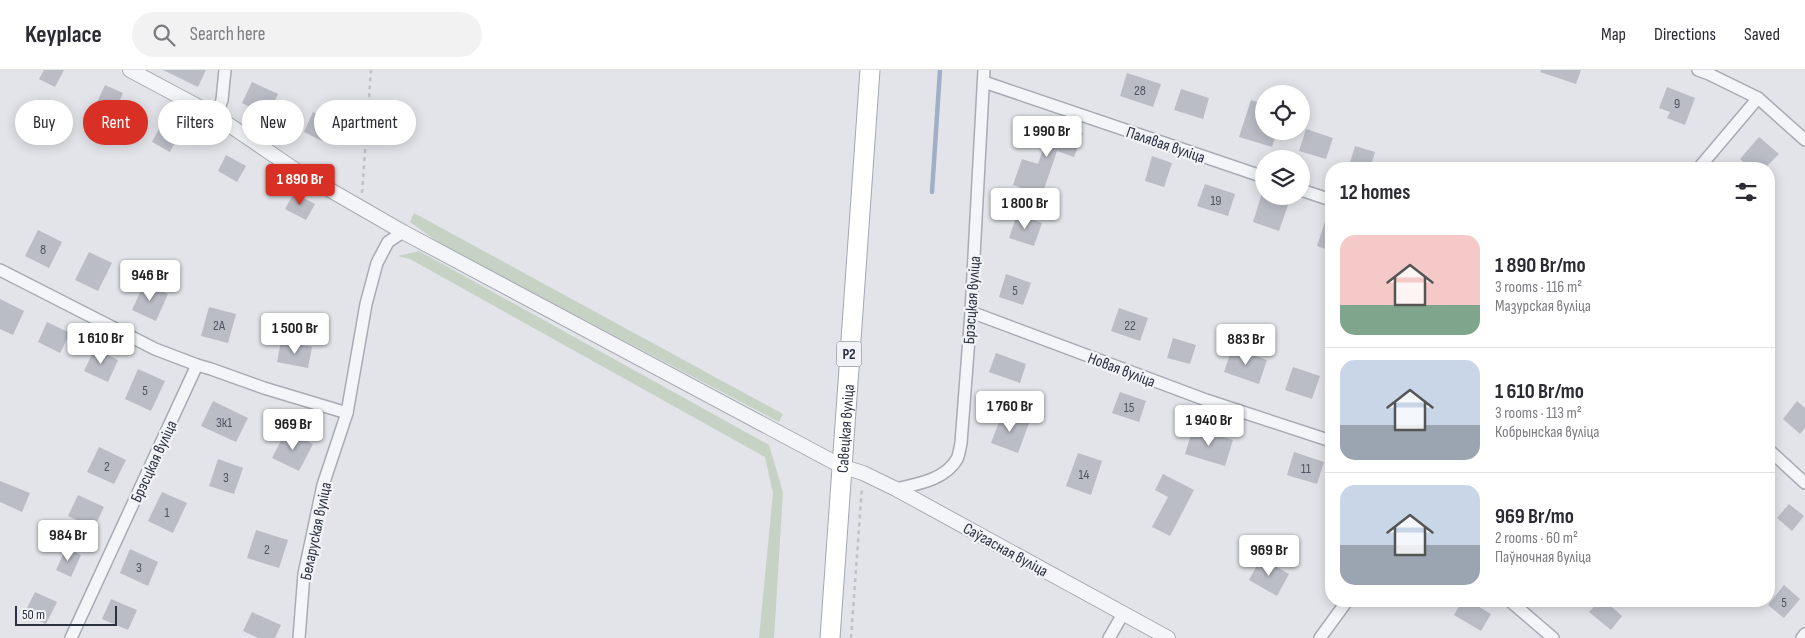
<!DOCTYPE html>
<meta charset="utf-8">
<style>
:root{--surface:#fff;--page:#f2f2f3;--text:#2b2b33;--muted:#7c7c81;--line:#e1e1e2;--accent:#d93025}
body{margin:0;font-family:"Sofia Sans Condensed",sans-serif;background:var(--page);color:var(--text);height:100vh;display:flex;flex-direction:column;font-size:19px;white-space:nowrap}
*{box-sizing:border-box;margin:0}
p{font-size:16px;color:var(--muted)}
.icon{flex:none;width:28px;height:28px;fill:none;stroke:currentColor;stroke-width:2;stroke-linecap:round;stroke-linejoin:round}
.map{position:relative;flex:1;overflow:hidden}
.sheet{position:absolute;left:1325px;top:92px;width:450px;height:445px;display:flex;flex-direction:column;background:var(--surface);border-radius:20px;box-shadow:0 2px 12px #0003}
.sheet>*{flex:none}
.banner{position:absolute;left:15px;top:30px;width:475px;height:45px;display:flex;gap:10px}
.buttons{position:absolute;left:1255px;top:15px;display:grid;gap:10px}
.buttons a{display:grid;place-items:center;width:55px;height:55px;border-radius:50%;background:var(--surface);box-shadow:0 2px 12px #0003;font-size:25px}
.scale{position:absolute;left:15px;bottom:12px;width:102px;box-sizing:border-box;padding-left:5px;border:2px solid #2b3140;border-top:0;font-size:14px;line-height:18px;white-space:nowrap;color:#2b3140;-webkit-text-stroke:4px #f1f3f7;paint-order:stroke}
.price{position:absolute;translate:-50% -42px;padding:0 11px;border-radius:5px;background:#fff;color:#222;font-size:16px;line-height:32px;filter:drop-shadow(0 1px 2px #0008)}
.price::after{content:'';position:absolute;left:50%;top:30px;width:15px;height:11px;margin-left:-8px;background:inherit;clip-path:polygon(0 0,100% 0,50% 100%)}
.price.on{background:var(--accent);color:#fff}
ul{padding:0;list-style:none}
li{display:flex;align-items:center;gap:15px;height:125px;padding:0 15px}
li+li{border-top:1px solid var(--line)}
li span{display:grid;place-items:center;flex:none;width:140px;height:100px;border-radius:15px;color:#555}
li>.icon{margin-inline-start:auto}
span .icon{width:60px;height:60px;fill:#fffc;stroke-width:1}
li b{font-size:21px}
h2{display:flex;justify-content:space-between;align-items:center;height:60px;padding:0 15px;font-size:21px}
.tag{padding:0 18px;border-radius:22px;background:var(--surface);box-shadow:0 2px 12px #0003;font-size:18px;line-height:45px}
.tag.on{background:var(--accent);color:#fff}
header{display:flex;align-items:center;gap:30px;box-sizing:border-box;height:70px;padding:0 25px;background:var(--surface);border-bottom:1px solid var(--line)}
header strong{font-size:24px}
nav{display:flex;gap:28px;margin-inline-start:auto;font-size:18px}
.search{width:350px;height:45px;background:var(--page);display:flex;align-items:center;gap:12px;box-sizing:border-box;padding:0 18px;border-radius:28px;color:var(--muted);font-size:19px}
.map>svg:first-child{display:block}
.green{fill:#c6d2c4}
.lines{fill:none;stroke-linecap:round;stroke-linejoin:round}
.stream{stroke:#a0afc6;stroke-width:4.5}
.building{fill:#babdc6}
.minor-casing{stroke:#a7abb3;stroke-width:14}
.tertiary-casing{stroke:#a7abb3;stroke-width:16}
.primary-casing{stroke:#a2a7b4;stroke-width:21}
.path{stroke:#c0c2c8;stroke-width:2.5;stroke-dasharray:4 4;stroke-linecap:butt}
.minor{stroke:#f4f5f8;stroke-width:11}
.tertiary{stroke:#f4f5f8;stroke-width:14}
.primary{stroke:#fff;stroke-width:19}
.labels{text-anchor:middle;stroke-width:4.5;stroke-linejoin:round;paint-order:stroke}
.number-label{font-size:14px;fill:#4f5462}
.shield{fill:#f1f3f7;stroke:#666b77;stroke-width:1}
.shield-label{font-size:15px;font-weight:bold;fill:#2b3140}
.street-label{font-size:16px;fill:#2b3140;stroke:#f1f3f7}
</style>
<header>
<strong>Keyplace</strong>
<div class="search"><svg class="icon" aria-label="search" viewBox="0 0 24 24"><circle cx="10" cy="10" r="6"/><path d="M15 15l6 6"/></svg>Search here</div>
<nav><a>Map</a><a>Directions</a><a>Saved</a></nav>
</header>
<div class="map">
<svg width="1805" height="568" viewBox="0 0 1805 568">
<rect width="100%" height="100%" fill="#e2e4e9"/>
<g class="green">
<path d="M414,143L783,344L779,352L442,175L410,152Z"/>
<path d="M419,181L769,375L783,422L774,568H759L773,423L765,387L410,189L398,186Z"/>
</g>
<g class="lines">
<path class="stream" d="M932,122L940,0"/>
</g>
<g class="building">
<path d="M44,0H64L55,17L39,9Z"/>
<path d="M163,0H206L198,17Z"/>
<path d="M1541,0H1581L1576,14L1540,2Z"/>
<path d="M1127,3L1161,14L1153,37L1120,26Z"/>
<path d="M252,12L278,24L268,46L242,33Z"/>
<path d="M105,15L123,23L112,48L93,41Z"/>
<path d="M1667,17L1695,28L1685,55L1667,48L1670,42L1659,38Z"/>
<path d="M1181,19L1209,28L1203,49L1174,40Z"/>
<path d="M1251,30L1264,34V61H1277L1272,77L1239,67Z"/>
<path d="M313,42L332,51L322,71L304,62Z"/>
<path d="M163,51L181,61L170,82L152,72Z"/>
<path d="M1052,52L1083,63L1074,87L1057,81L1042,125L1013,115L1022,89L1038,94Z"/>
<path d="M1306,59L1333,68L1326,89L1299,81Z"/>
<path d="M1759,67L1779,84L1764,99H1751L1740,89Z"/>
<path d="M1355,76L1375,82L1370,99H1348Z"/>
<path d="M226,85L246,96L237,112L218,101Z"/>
<path d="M1152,86L1172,93L1164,117L1145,111Z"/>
<path d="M1205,114L1235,124L1228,146L1197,136Z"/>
<path d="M294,123L315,134L306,150L285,139Z"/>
<path d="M1262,123L1264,126H1272L1289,132L1279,161L1253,152Z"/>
<path d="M1329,139H1331V181L1317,176Z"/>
<path d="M1017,144L1042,153L1034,176L1009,168Z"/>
<path d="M38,160L62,172L49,198L25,186Z"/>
<path d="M89,182L112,193L98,221L75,210Z"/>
<path d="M1006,204L1031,213L1023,235L999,227Z"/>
<path d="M144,213L168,224L156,251L132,240Z"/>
<path d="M0,229L24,241L13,265L0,259Z"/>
<path d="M209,237L236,244L228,273L201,266Z"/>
<path d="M1119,238L1148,248L1140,271L1111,261Z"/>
<path d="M47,252L70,263L60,283L38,272Z"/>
<path d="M1173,268L1196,275L1190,294L1167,288Z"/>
<path d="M281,271L312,277L308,298L277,292Z"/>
<path d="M95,278L118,290L108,312L84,301Z"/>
<path d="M1232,278L1267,290L1259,314L1224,302Z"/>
<path d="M996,283L1026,294L1020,313L989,302Z"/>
<path d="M1293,297L1320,306L1312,329L1285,320Z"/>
<path d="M138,299L165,311L151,341L125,329Z"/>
<path d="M1120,322L1146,331L1139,352L1112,343Z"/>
<path d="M213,331L248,348L236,372L201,356Z"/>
<path d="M1797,331L1805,338V358L1800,364L1783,349Z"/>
<path d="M1002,344L1029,353L1018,383L991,373Z"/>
<path d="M1193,358L1233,370L1225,396L1185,384Z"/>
<path d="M286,361L313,374L299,401L272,388Z"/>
<path d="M99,377L126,390L114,414L87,402Z"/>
<path d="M1294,382L1324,392L1317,414L1287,405Z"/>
<path d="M1078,383L1102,391L1091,425L1066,416Z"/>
<path d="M218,389L243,398L234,424L209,416Z"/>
<path d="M1163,404L1194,420L1170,466L1152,457L1168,427L1155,420Z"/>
<path d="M0,411L30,423L22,442L0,432Z"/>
<path d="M162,422L187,433L173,463L148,451Z"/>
<path d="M78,425L104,437L94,458L68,446Z"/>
<path d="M1789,434L1804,446L1792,461L1777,448Z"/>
<path d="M256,460L288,470L279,498L247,488Z"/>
<path d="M66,478L81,485L71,507L56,500Z"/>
<path d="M130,479L158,492L148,516L120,503Z"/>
<path d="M1261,488L1289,504L1277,526L1249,510Z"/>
<path d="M1784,515L1800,529L1784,548L1768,535Z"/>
<path d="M35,522L57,532L46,554L24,544Z"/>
<path d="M111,529L137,540L128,560L102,549Z"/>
<path d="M1462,531H1469L1491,544L1481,561L1454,545Z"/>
<path d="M1599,531H1605L1622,546L1611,560L1589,542Z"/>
<path d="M252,542L281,555L275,568H258L243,561Z"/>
</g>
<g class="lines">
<g class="minor-casing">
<g id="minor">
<path d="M1698,0L1709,4L1758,28L1805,70"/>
<path d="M984,12L1264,107"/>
<path d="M216,46L222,30L225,0"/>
<path d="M1698,99L1758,28"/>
<path d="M1301,120L1331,130"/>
<path d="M0,200L155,279L197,295L211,299L264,318L347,343"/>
<path d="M971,242L1206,330L1331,371"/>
<path d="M1769,380L1805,413"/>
<path d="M896,419C917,414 945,410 957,389C959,385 960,378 961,373L971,242L984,0"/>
<path d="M1510,531L1553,568"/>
<path d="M71,568L197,295"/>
<path d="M299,568L304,504L323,415L347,343L366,234L377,193L388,172L403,162"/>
<path d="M1109,568L1123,544"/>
<path d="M1320,568L1347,531"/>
<path d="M1802,568L1805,564"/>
</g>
</g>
<g class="tertiary-casing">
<path id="tertiary" d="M130,0L216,46L297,101L403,162L841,396L863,403L896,419L1168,568"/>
</g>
<g class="primary-casing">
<g id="primary">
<path id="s1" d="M830,568L870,0"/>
</g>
</g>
<g class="path">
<path d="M362,123L371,0"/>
<path d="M851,568L862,417"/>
</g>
<use href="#minor" class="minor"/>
<use href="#tertiary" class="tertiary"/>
<use href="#primary" class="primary"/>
</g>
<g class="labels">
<g class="number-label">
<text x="1140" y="25">28</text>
<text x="1677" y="38">9</text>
<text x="1216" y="135">19</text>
<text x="43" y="184">8</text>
<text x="1015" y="225">5</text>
<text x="219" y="260">2А</text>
<text x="1130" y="260">22</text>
<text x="145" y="325">5</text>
<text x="1129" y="342">15</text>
<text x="224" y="357">3к1</text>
<text x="107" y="401">2</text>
<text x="1306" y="403">11</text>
<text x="1084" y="409">14</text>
<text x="226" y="412">3</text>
<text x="167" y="447">1</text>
<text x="267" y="484">2</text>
<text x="139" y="502">3</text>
<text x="1784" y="537">5</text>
</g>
<rect class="shield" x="836.5" y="271.5" width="25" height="25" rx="4"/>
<g class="shield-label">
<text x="849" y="289">Р2</text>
</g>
<g class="street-label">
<text transform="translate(1166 74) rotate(19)" y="6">Палявая вуліца</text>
<text transform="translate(971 230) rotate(-86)" y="6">Брэсцкая вуліца</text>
<text transform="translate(1122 299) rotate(21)" y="6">Новая вуліца</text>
<text dy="6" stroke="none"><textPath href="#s1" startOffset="210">Савецкая вуліца</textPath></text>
<text transform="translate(153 391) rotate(-65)" y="6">Брэсцкая вуліца</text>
<text transform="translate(315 461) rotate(-78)" y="6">Беларуская вуліца</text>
<text transform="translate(1006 479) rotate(29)" y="6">Саўгасная вуліца</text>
</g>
</g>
</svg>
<div class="buttons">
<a><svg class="icon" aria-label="locate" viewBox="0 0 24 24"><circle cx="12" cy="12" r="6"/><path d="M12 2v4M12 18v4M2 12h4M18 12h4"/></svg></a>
<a><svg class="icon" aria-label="layers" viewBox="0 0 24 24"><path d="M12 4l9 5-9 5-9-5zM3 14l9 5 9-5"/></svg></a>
</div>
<div class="scale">50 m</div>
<b class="price" style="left:1047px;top:88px">1 990 Br</b>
<b class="price on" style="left:300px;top:136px">1 890 Br</b>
<b class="price" style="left:1025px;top:160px">1 800 Br</b>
<b class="price" style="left:150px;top:232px">946 Br</b>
<b class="price" style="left:295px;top:285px">1 500 Br</b>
<b class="price" style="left:101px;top:295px">1 610 Br</b>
<b class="price" style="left:1246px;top:296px">883 Br</b>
<b class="price" style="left:1010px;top:363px">1 760 Br</b>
<b class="price" style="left:1209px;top:377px">1 940 Br</b>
<b class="price" style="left:293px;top:381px">969 Br</b>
<b class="price" style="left:68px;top:492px">984 Br</b>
<b class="price" style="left:1269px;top:507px">969 Br</b>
<div class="banner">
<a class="tag">Buy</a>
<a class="tag on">Rent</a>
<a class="tag">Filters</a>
<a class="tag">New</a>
<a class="tag">Apartment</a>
</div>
<section class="sheet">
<h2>12 homes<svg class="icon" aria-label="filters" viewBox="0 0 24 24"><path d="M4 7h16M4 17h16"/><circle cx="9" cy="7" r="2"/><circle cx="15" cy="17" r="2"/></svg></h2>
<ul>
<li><span style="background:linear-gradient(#f6c9c9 70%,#7fa58c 0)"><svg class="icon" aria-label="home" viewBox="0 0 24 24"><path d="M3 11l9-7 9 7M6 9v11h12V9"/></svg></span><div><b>1 890 Br/mo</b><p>3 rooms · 116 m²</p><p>Мазурская вуліца</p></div></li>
<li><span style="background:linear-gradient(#c9d6e8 65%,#9aa5b1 0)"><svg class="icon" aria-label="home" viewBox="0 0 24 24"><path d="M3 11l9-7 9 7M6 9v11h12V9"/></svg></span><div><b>1 610 Br/mo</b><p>3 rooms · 113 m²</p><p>Кобрынская вуліца</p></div></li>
<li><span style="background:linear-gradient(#c9d6e8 60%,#9aa5b1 0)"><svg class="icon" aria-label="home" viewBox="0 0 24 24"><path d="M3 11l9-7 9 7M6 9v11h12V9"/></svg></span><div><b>969 Br/mo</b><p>2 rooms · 60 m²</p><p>Паўночная вуліца</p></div></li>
</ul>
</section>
</div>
